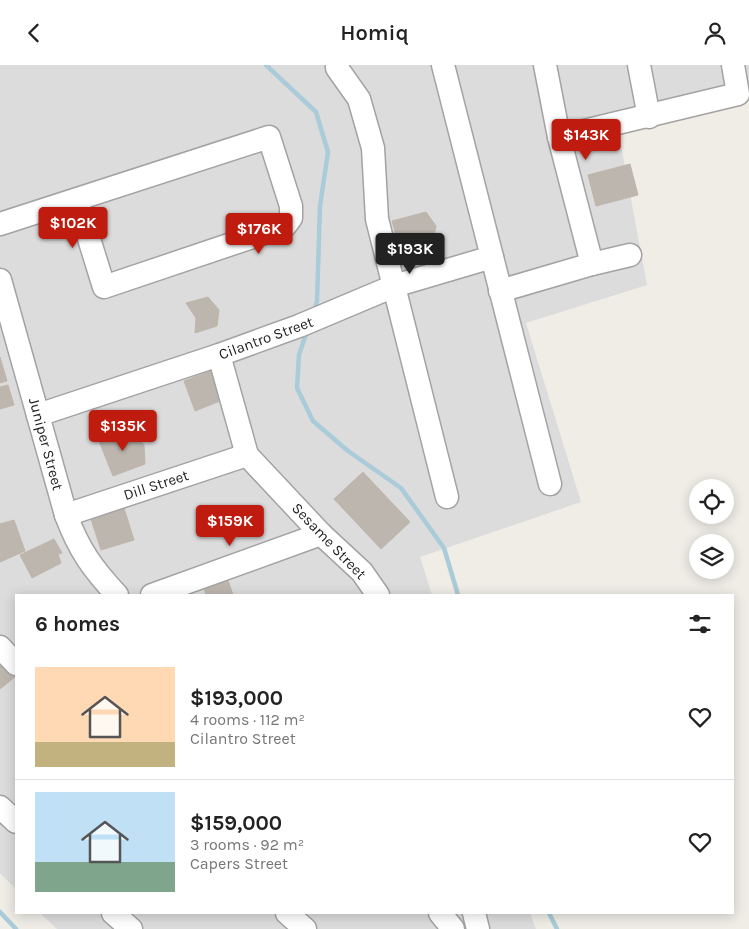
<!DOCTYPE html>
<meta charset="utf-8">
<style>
:root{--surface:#fff;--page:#f2f2f2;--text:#222;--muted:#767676;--line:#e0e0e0;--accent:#bf1c0f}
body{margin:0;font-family:Karla,sans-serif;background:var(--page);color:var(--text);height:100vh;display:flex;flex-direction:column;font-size:19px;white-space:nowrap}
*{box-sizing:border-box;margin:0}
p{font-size:16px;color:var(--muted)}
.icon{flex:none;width:28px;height:28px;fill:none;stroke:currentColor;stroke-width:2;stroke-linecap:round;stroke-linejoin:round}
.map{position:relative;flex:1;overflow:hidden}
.details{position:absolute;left:15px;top:529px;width:719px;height:320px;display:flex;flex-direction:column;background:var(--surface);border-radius:0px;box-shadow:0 2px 12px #0003}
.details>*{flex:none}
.controls{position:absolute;left:689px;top:414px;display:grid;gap:10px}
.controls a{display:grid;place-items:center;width:45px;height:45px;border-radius:50%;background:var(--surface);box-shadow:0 2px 12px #0003;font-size:25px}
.price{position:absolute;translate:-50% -42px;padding:0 11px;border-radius:5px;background:var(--accent);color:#fff;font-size:16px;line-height:32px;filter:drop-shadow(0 1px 2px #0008)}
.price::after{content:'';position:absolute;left:50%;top:30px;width:15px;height:11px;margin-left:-8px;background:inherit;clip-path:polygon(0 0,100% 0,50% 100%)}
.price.selected{background:#222;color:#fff}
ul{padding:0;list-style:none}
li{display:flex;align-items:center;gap:15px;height:125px;padding:0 20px}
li+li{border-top:1px solid var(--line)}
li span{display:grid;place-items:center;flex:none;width:140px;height:100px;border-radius:0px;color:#555}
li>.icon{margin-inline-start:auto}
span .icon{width:60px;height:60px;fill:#fffc;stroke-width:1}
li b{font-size:21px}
h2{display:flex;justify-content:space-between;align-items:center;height:60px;padding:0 20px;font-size:21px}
header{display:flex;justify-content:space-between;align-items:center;height:65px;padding:0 20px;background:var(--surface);font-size:22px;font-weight:600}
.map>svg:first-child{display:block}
.residential{fill:#dddcdc}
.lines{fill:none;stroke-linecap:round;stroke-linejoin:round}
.stream{stroke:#aacbd9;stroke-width:4.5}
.building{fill:#bcb6af;stroke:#c0b5aa}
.minor-casing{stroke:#a3a3a3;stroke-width:25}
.minor{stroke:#fff;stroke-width:22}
.labels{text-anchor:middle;stroke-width:4;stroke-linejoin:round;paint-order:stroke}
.street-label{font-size:15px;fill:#1f1f1f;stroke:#fff}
</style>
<header><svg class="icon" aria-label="back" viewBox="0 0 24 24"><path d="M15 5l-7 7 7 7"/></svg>Homiq<svg class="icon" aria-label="person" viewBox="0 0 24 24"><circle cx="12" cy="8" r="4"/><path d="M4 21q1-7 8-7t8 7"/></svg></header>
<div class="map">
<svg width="749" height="864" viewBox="0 0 749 864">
<rect width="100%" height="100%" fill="#efede6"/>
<g class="residential">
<path d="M0,0H749V34L618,64L647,220L526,258L581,437L420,492L432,530H16V824L0,808Z"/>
<path d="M40,848H530L536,864H57Z"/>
</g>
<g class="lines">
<g class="stream">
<path d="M266,0L316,47L328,87L320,141L317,236L314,247"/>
<path d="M307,266L299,290L297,323L313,356L348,386L401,423L444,483L458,530"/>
<path d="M0,847L16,864"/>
<path d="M549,848L557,864"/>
</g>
</g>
<g class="building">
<path d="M630,99L638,130L596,141L588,110Z"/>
<path d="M426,147L436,161L433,175L400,184L392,156Z"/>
<path d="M208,232L219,245L217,261L195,268L196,253L186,238Z"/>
<path d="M0,292L7,316L0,318Z"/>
<path d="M213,305L225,334L195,346L184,316Z"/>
<path d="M8,320L14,340L0,344V322Z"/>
<path d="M131,364L144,380L145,399L113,411L99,376Z"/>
<path d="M363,407L410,457L381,484L334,434Z"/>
<path d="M123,440L134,475L101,485L90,451Z"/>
<path d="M14,455L25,486L0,497V459Z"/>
<path d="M54,474L62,488L58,489L61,498L32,513L20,490Z"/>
<path d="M227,512L233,530H206L203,519Z"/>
<path d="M0,587L16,606V611L0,624Z"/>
</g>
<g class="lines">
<g class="minor-casing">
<g id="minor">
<path d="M337,0V3L359,34L373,83L377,154L447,432"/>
<path d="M443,0L550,419"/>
<path d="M545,0L559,72L592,199"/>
<path d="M639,0L649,52"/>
<path d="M559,72L738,29L733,0"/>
<path d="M0,159L269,72L291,141V153L285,161L104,222L77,135"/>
<path d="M0,215L66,450C79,485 92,503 117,530"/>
<path d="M500,226L592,199L630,190"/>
<path d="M219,290L247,390L321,469L362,507L378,530"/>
<path d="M38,350L219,290L299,261L394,221L492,192"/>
<path d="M66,450L247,390"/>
<path d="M152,530L321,469"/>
<path d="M0,582L16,599"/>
<path d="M0,742L16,757"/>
<path d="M113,848L131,864"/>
<path d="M287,848L305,864"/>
<path d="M440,848L453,864"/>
<path d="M474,848L478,864"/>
</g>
</g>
<use href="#minor" class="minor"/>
</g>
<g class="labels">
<g class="street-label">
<text transform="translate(266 273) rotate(-20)" y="5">Cilantro Street</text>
<text transform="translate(46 379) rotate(75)" y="5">Juniper Street</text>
<text transform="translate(156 420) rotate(-18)" y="5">Dill Street</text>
<text transform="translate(329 476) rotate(46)" y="5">Sesame Street</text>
</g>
</g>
</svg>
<div class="controls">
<a><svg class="icon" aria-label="locate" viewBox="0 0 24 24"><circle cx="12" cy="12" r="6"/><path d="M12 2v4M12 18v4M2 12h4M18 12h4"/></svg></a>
<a><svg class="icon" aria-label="layers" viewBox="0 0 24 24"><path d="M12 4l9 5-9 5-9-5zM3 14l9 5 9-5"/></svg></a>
</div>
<b class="price" style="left:586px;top:96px">$143K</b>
<b class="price" style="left:73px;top:184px">$102K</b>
<b class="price" style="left:259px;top:190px">$176K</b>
<b class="price selected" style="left:410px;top:210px">$193K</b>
<b class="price" style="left:123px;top:387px">$135K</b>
<b class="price" style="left:230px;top:482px">$159K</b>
<section class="details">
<h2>6 homes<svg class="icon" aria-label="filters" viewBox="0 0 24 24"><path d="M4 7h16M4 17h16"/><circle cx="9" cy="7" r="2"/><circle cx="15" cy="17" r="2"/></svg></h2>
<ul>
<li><span style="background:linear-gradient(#ffd9b3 75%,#c2b280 0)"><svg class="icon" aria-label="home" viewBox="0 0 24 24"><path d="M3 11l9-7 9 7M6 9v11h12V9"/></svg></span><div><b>$193,000</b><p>4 rooms · 112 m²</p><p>Cilantro Street</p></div><svg class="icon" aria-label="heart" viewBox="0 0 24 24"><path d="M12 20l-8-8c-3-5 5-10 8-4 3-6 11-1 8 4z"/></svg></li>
<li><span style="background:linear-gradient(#bfe0f5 70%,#7fa58c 0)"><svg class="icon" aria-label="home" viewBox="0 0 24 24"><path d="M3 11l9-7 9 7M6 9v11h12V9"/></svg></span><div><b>$159,000</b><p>3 rooms · 92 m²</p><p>Capers Street</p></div><svg class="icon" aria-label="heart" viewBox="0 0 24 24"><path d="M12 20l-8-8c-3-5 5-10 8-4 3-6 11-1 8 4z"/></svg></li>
</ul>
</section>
</div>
